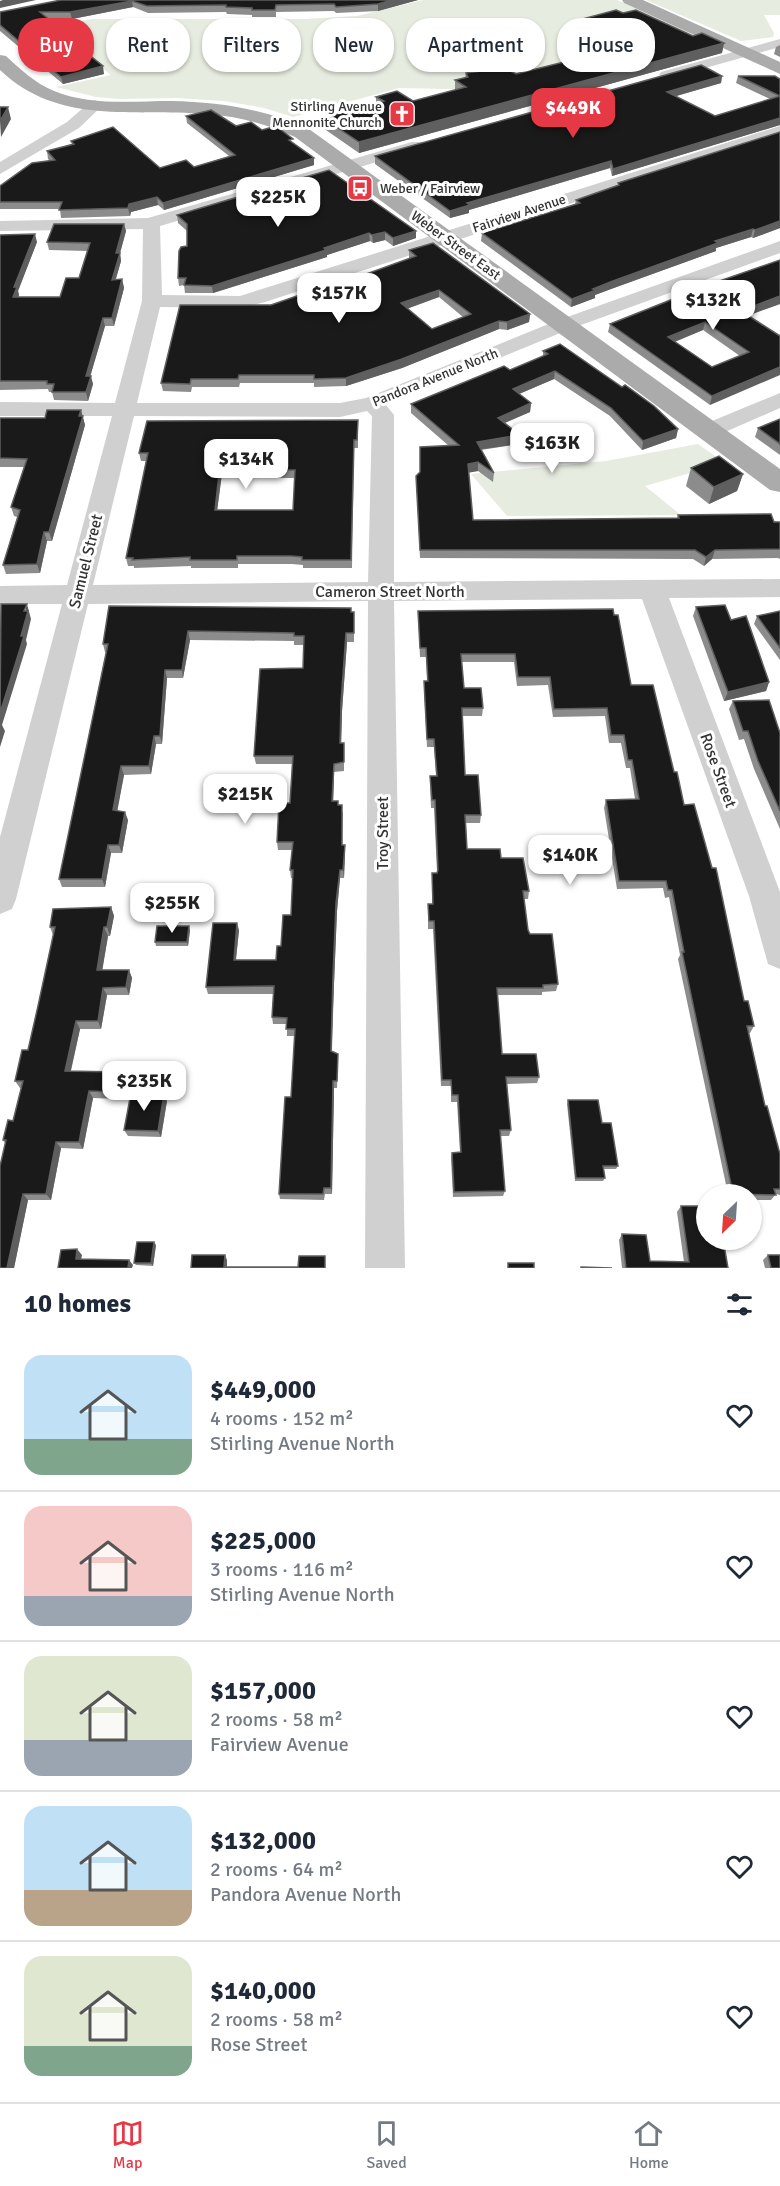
<!DOCTYPE html>
<meta charset="utf-8">
<style>
:root{--surface:#fff;--page:#f2f2f3;--text:#1f2937;--muted:#747a83;--line:#e0e1e3;--accent:#e63946}
body{margin:0;font-family:Signika,sans-serif;background:var(--page);color:var(--text);height:100vh;display:flex;flex-direction:column;font-size:22px;white-space:nowrap}
*{box-sizing:border-box;margin:0}
p{font-size:20px;color:var(--muted)}
.icon{flex:none;width:33px;height:33px;fill:none;stroke:currentColor;stroke-width:2;stroke-linecap:round;stroke-linejoin:round}
.map{position:relative;height:1268px;overflow:hidden}
.panel{display:flex;flex-direction:column;background:var(--surface);flex:1}
.panel>*{flex:none}
.banner{position:absolute;left:18px;top:18px;width:744px;height:54px;display:flex;gap:12px}
.needle{width:39px;rotate:205deg}
.fabs{position:absolute;left:696px;top:1184px;display:grid;gap:12px}
.fabs a{display:grid;place-items:center;width:66px;height:66px;border-radius:50%;background:var(--surface);box-shadow:0 2px 4px #0004;font-size:30px}
.price{position:absolute;translate:-50% -51px;padding:0 14px;border-radius:12px;background:#fff;color:#222;font-size:20px;line-height:39px;filter:drop-shadow(0 2px 3px #0008)}
.price::after{content:'';position:absolute;left:50%;top:36px;width:18px;height:14px;margin-left:-9px;background:inherit;clip-path:polygon(0 0,100% 0,50% 100%)}
.price.on{background:var(--accent);color:#fff}
ul{padding:0;list-style:none}
li{display:flex;align-items:center;gap:18px;height:150px;padding:0 24px}
li+li{border-top:2px solid var(--line)}
li span{display:grid;place-items:center;flex:none;width:168px;height:120px;border-radius:18px;color:#555}
li>.icon{margin-inline-start:auto}
span .icon{width:72px;height:72px;fill:#fffc;stroke-width:1}
li b{font-size:26px}
h2{display:flex;justify-content:space-between;align-items:center;height:72px;padding:0 24px;font-size:26px}
.chip{padding:0 21px;border-radius:24px;background:var(--surface);box-shadow:0 2px 4px #0004;font-size:21px;line-height:54px}
.chip.on{background:var(--accent);color:#fff}
.tab-bar{display:flex;justify-content:space-around;align-items:center;height:84px;border-top:2px solid var(--line);background:var(--surface);font-size:16px;color:var(--muted)}
.tab-bar a{display:grid;justify-items:center;gap:3px}
.tab-bar .on{color:var(--accent)}
.map>svg:first-child{display:block}
.green{fill:#e6ecdf}
.lines{fill:none;stroke-linecap:round;stroke-linejoin:round}
.minor{fill:#d0d0d0;fill-rule:evenodd}
.major{fill:#ababab;fill-rule:evenodd}
.wall{fill:#8c8c8c;fill-rule:evenodd}
.shaded-wall{fill:#5f5f5f}
.building{fill:#1a1a1a;stroke:#5f5f5f;stroke-width:1.5;fill-rule:evenodd}
.labels{text-anchor:middle;stroke-width:6;stroke-linejoin:round;paint-order:stroke}
.far-poi-label{font-size:14px;fill:#333;stroke:#fff;text-anchor:end}
.far-street-label{font-size:14px;fill:#333;stroke:#fff}
.street-label{font-size:16px;fill:#333;stroke:#fff}
</style>
<div class="map">
<svg width="780" height="1268" viewBox="0 0 780 1268">
<rect width="100%" height="100%" fill="#fff"/>
<g class="green">
<path d="M423,0H617L689,32L495,90L399,88L293,117L264,108L224,101L177,98L119,99L96,97L56,87L111,75L51,27L92,19H305L357,16Z"/>
<path d="M646,0H780V15H764L774,33L773,37L741,41Z"/>
<path d="M698,444L725,463L645,486L681,515L507,516L471,474L606,461Z"/>
</g>
<g class="lines">
<g class="minor">
<path d="M780,39V47L666,79L659,75L661,72Z"/>
<path d="M95,100L103,105L79,128L0,174V162L67,122L90,102Z"/>
<path d="M780,126V136L265,302L240,308L160,307L137,403H340L366,398L556,321L780,241V253L570,329L386,405L394,415V582L780,579V597L669,598L780,892V969L768,964L749,896L642,599L394,601L405,1268H365L368,601L88,604L16,899L12,909L0,914V837L62,604H0V586L67,585L112,416H0V402L115,403L142,301L143,229L0,231V221L148,218L412,142H424L426,145L424,148L160,226L162,295L240,296ZM367,411L372,416L368,582L93,585L134,416L340,417Z"/>
<path d="M780,393V408L716,436L708,438L700,436L697,431L700,426Z"/>
</g>
<g class="major">
<path d="M622,0H643L780,62V74L624,3Z"/>
<path d="M0,55L6,56C21,70 35,83 54,91C90,106 133,101 171,101C220,102 265,109 309,129L780,469V492L770,490L295,137C266,124 238,116 206,114C132,108 59,126 0,70Z"/>
</g>
</g>
<g class="wall">
<path d="M61,0H418L378,11L336,13L334,11L276,12V17H252V15L227,14L226,12L148,13L133,7L72,19H48L77,45L104,74L63,84L0,31V12Z"/>
<path d="M623,13L693,36L724,43L722,53L359,153L323,128V118L376,103V97L413,101L455,90V80L465,78L466,73L516,74L595,54L596,50L612,46L578,29L579,20Z"/>
<path d="M780,45V57L774,54L776,47Z"/>
<path d="M722,76L721,83L676,96L715,116L770,99L736,83L738,76L780,79V125L612,176L610,168L469,210V213L450,218L375,164V156Z"/>
<path d="M186,116L262,130L293,143L314,158V165L164,210L158,205L131,212L130,216L61,218L60,209H0V186L50,161L48,159L47,151L72,144L71,141L160,168L194,167L229,156L187,123Z"/>
<path d="M329,170L416,238L393,246L385,240L373,243L370,241L327,255V257L213,293H185L184,285L179,286L178,278L187,246V231L178,223L177,215Z"/>
<path d="M618,183L780,228L753,238L751,237L716,248V251L611,289L595,295V298L571,307L481,241L482,233L575,204L576,200L618,185Z"/>
<path d="M124,224L126,231L120,253L121,261L116,279H122L124,288L114,326H105L90,376L93,384L88,401L54,400L52,392H49L48,389L0,390V235L37,242L18,291L19,295L18,297H60L79,278L87,251L49,250L47,242Z"/>
<path d="M409,250L530,314L529,322L507,330L499,329L402,368L346,386L314,387V383H240L239,387H192L191,392L163,391L161,383L271,305L314,293L409,259ZM439,297L463,317L432,329L407,309Z"/>
<path d="M780,304L748,315L780,336L710,405L608,332L610,324ZM703,330L740,356L712,367L675,342Z"/>
<path d="M543,351L678,429L676,438L642,450L610,416L554,379L519,394L531,403L530,412L505,423L519,444L481,450L494,473L493,482L478,471L468,472L473,520L677,518L678,515L780,522V559L778,558L712,559L704,566L693,559L420,558L416,476L449,446L411,413V404L510,370L543,356Z"/>
<path d="M81,410L85,425L52,541H47L40,573L6,574L3,565L17,517L14,516L11,507L24,467H0V418H45Z"/>
<path d="M780,419V455L755,437L758,428Z"/>
<path d="M358,420V448H354L352,568H303V565L292,564H238V568H191V566L134,568V566H128L126,558L146,461H141L139,453ZM279,451L277,470L278,478H295L293,510H217L223,466L243,465L244,452Z"/>
<path d="M691,468L743,474L737,491L709,504L686,486Z"/>
<path d="M109,606L354,612V642H347L342,711L341,743H344V771L334,772L333,801L338,805L343,813L342,845L345,853L344,878H340L337,911L334,983L332,1051L338,1054V1060L337,1088H334L332,1194H325L324,1200L280,1199L279,1194L291,1097L295,1036H287V1024H273L272,1017L273,994H208L206,987L239,930L236,960H276L291,915L293,878H291L290,870L292,850H278L277,842L290,803L292,764H256L254,756L303,668L304,645H294V641L190,640L183,678H167L162,744H156L151,774L124,775L117,810L128,820L122,853H111L105,887H62L59,879L106,652H105L103,644Z"/>
<path d="M696,607L769,682L766,691L724,701L693,616Z"/>
<path d="M418,611L631,685L674,772L744,1001L754,1026L750,1033H749L765,1106L780,1154V1195L776,1194L771,1200H752V1194H728L678,959L680,955L669,897L665,898L663,888L617,889L604,808L606,800L635,799L630,768H626L621,743H609L605,716L553,717L548,685L517,686L514,662H461L464,688L483,708L482,716H462L465,775L481,815L480,823H466L467,849L501,858L529,891L528,899H524L528,930L558,984L556,991L542,992V995H497L502,1054L539,1077L537,1083L507,1084L511,1130L509,1136H500L505,1191L503,1196L453,1197L451,1158L452,1153L460,1152L457,1102H451V1086H441L433,929H428V904H432V873H437V872L434,808H431L430,784V776H436L434,747H427L424,690V681H427L426,657H420Z"/>
<path d="M780,611V660L754,624L757,616Z"/>
<path d="M733,701L780,733V829L754,769L744,739L739,740L729,709Z"/>
<path d="M111,907L114,916L110,936H108L102,970H129L132,978L129,995H107L101,1029H80L71,1071L123,1080L119,1099L93,1098L83,1149L61,1148L51,1200H28L14,1268H0L5,1143L3,1140L13,1121L21,1088H20L15,1081L28,1050L38,1006L53,935L50,927Z"/>
<path d="M190,930L188,946H156L155,942Z"/>
<path d="M568,1100L602,1123L618,1166L616,1169H604L605,1178L603,1181H575L567,1104Z"/>
<path d="M167,1101L161,1137L128,1136L124,1130Z"/>
<path d="M681,1206L728,1268H622L619,1240L622,1234L650,1261L684,1262L677,1212Z"/>
<path d="M156,1245L153,1266L136,1265L134,1263Z"/>
<path d="M768,1255L780,1268H765L763,1260Z"/>
</g>
<g class="shaded-wall">
<path d="M3,0H36L0,8V1Z"/>
<path d="M392,0H418L378,11V4Z"/>
<path d="M132,1L133,7L72,19L70,12Z"/>
<path d="M724,43L722,53L359,153V142Z"/>
<path d="M103,66L104,74L63,84L61,77Z"/>
<path d="M722,76L721,83L666,99L667,92Z"/>
<path d="M8,107L11,119L1,137L0,121Z"/>
<path d="M780,118V125L612,176L613,169Z"/>
<path d="M314,158V165L164,210L163,203Z"/>
<path d="M611,161L610,168L469,210V213L450,218V211L467,203Z"/>
<path d="M157,197L158,205L131,212L130,216L128,208L129,204Z"/>
<path d="M780,221V228L753,238L755,230Z"/>
<path d="M124,224L126,231L120,253L121,261L113,288L112,280L116,253Z"/>
<path d="M753,229L751,237L716,248V251L611,289L595,295V298L571,307L572,299L593,289L715,241Z"/>
<path d="M416,231V238L393,246V238Z"/>
<path d="M385,232V240L373,243L372,235Z"/>
<path d="M369,233L370,241L327,255V257L213,293L212,286Z"/>
<path d="M35,234L37,242L18,291L19,295L15,306L13,297L14,287Z"/>
<path d="M122,279L124,288L114,326L112,318Z"/>
<path d="M439,290V297L400,311L401,303Z"/>
<path d="M780,296V304L739,319L741,311Z"/>
<path d="M530,314L529,322L507,330V322Z"/>
<path d="M103,318L105,326L88,384L86,376Z"/>
<path d="M499,321V329L402,368L346,386V378Z"/>
<path d="M705,322L703,330L666,345L668,337Z"/>
<path d="M780,367V375L710,405L712,396Z"/>
<path d="M555,371L554,379L512,397L513,389Z"/>
<path d="M91,376L93,384L88,401L86,392Z"/>
<path d="M531,403L530,412L497,426L498,418Z"/>
<path d="M81,410L85,425L52,541L49,532Z"/>
<path d="M678,429L676,438L642,450L643,441Z"/>
<path d="M520,435L519,444L476,450L477,442Z"/>
<path d="M243,443L244,452L243,465L242,457Z"/>
<path d="M221,457L223,466L216,519L215,510Z"/>
<path d="M478,462V471L467,473L468,464Z"/>
<path d="M743,474L737,491L709,504L714,487Z"/>
<path d="M44,532L47,541L40,573L37,564Z"/>
<path d="M715,550L712,559L704,566L706,557Z"/>
<path d="M27,604L31,619L26,640L27,644L2,725L5,731L0,747V713Z"/>
<path d="M188,631L190,640L183,678L182,670Z"/>
<path d="M346,633L347,642L342,711L341,751V703Z"/>
<path d="M165,670L167,678L162,744L160,736Z"/>
<path d="M769,682L766,691L724,701L728,692Z"/>
<path d="M154,736L156,744L151,774L149,766Z"/>
<path d="M334,764V772L333,809L332,801Z"/>
<path d="M121,766L124,775L116,818L113,810Z"/>
<path d="M125,812L128,820L122,853L119,845Z"/>
<path d="M108,845L111,853L105,887L102,879Z"/>
<path d="M345,845V853L344,878L343,870Z"/>
<path d="M340,870V878L337,911L331,1058V1051L336,903Z"/>
<path d="M111,907L114,916L110,936L107,927Z"/>
<path d="M237,923L239,930L235,967L234,960Z"/>
<path d="M189,926L190,930L188,946L187,942Z"/>
<path d="M104,927L108,936L101,978L97,970Z"/>
<path d="M129,970L132,978L129,995L126,987Z"/>
<path d="M103,988L107,995L101,1029L98,1021Z"/>
<path d="M76,1021L80,1029L69,1078L65,1071Z"/>
<path d="M119,1072L123,1080L119,1099L115,1092Z"/>
<path d="M333,1081L334,1088L332,1194L331,1188Z"/>
<path d="M89,1091L93,1098L83,1149L79,1142Z"/>
<path d="M164,1094L167,1101L161,1137L158,1131Z"/>
<path d="M56,1142L61,1148L51,1200L46,1194Z"/>
<path d="M23,1194L28,1200L14,1268H7Z"/>
<path d="M154,1242L156,1245L153,1266L151,1263Z"/>
<path d="M77,1249L82,1255L80,1265L76,1259Z"/>
<path d="M225,1255L227,1260V1268L224,1267Z"/>
<path d="M129,1260L133,1265L132,1268H128Z"/>
</g>
<g class="building">
<path d="M61,0H392L378,4L336,7L334,4L276,5L275,10H252V8L226,7V5L147,6L132,1L70,12H40L76,41L73,42L103,66L61,77L0,25V12Z"/>
<path d="M616,10L623,13L636,10L693,36L702,33L724,43L359,142L323,118L384,101L376,97L397,91L413,101L466,87L455,80L468,77L466,73L505,68L516,74L600,53L596,50L626,42L579,20Z"/>
<path d="M701,65L722,76L667,92L715,116L780,96L738,76H775L780,79V118L613,169L611,161L467,203L470,205L450,211L375,156Z"/>
<path d="M0,107H8L0,121Z"/>
<path d="M211,110L236,126L251,122L262,130L276,126L293,139L289,140L314,158L163,203L157,197L129,204L128,208L59,210L62,202H0V186L32,163L55,160L47,151L74,144L71,141L113,127L160,168L186,160L194,167L235,155L186,116Z"/>
<path d="M780,132V221L755,230L753,229L715,241L718,243L613,281L593,289L596,290L572,299L482,233L580,203L576,200L619,185L618,183Z"/>
<path d="M329,170L416,231L393,238L385,232L372,235L369,233L324,248L326,250L212,286L184,285L186,278H178L179,251L181,247L187,246V224L177,215Z"/>
<path d="M54,224H124L116,253H120L112,280L122,279L112,318H103L86,376H91L86,392H52L54,384H47V381H0V235L35,234L14,287H17L13,297H60L66,278H79L90,243L47,242Z"/>
<path d="M433,243L530,314L507,322L499,321L402,359L346,378L314,379V375H239L238,379H191L190,384L161,383L180,305H271L311,291L314,293L416,256L409,250ZM439,290L471,314L432,329L401,303Z"/>
<path d="M780,260V296L741,311L780,336V367L712,396L610,324L711,284ZM705,322L749,352L712,367L668,337Z"/>
<path d="M560,344L622,387L625,385L654,406L678,429L643,441L611,408L555,371L513,389L531,403L498,418L520,435L477,442L494,473L478,462L468,464L473,520L679,518L678,515L771,514L774,522H780V549L715,550L706,557L695,550H420L416,476L420,472V447L459,445L411,404L504,366L510,370L548,354L543,351Z"/>
<path d="M47,410H81L79,416H83L49,532H44L37,564L3,565L20,510L11,507L27,459L0,458V418H45Z"/>
<path d="M780,419V444L758,428Z"/>
<path d="M358,420L357,440H354L351,560H302V557L291,556H237V560H190V557L132,560L133,558H126L148,453H139L147,421ZM243,443H280L277,470H295L293,510H215L221,457H242Z"/>
<path d="M719,456L743,474L714,487L691,468Z"/>
<path d="M1,604H27L24,611H28L21,636H24L0,713Z"/>
<path d="M725,605L731,620L746,616L769,682L728,692L696,607Z"/>
<path d="M109,606L351,608V612H354V633H346L341,703L340,743H344V762L334,764L332,801H338V805H342V845H345L343,870H340L336,903L333,976L331,1051L338,1054L337,1081H333L331,1188H324L323,1194H279L285,1097H291L295,1029H286L287,1018L272,1017L274,986L206,987L213,923H237L234,960H276L277,946H281L283,915H291L293,870H290L293,842H277L279,803H290L293,756H254L260,669L303,668L304,636H294V633L188,631L182,670H165L160,736H154L149,766H121L113,810L125,812L119,845H108L102,879H59L108,644H103Z"/>
<path d="M613,609L614,615H618L631,685H653L674,772H677L684,805L694,804L712,868H716L744,1001H748L754,1026H747L765,1106H767L780,1154V1189H774L776,1195L733,1194L682,952H684L672,890H668L666,881H619L606,800L639,799L632,760H628L624,735H611L607,708L554,709L550,677H518L515,654H461L464,688H481L483,708H462L465,775H478L481,815H465L467,849H500L501,858H523L529,891H523L528,930L530,934H552L558,984L543,985V988H497L502,1054H536L539,1077H506L511,1130H500L505,1191L454,1192L452,1153L461,1152L458,1095H452L451,1080H442L434,921H429L428,904H433L432,873H437L438,870L435,800H432L430,776H437L434,739H427L424,681H428L426,648H420L418,611Z"/>
<path d="M780,611V648L757,616Z"/>
<path d="M769,700L780,733V811L758,761L748,731H743L733,701Z"/>
<path d="M111,907L107,927H104L97,970H129L126,987L103,988L98,1021H76L65,1071L119,1072L115,1092L89,1091L79,1142H56L46,1194H23L7,1268H0V1166L6,1140H3L8,1120L13,1121L23,1081H15L22,1050H28L38,1006L55,927H50L53,909Z"/>
<path d="M157,926H189L187,942H155Z"/>
<path d="M131,1093L164,1094L158,1131L124,1130Z"/>
<path d="M568,1100H598L602,1123H611L618,1166H603L605,1178H576Z"/>
<path d="M681,1206H706V1239H723L728,1268H626L622,1234L646,1235L650,1261L689,1262Z"/>
<path d="M137,1242H154L151,1263H134Z"/>
<path d="M77,1249L76,1259L129,1260L128,1268H58L61,1250Z"/>
<path d="M192,1255H225L224,1267H298L299,1256H325V1268H191Z"/>
<path d="M768,1255H780V1268H771Z"/>
<rect x="508" y="1263" width="26" height="5"/>
<path d="M581,1267L612,1268H581Z"/>
</g>
<defs>
<g id="church-square" transform="scale(1.35)"><rect x="-9" y="-9" width="18" height="18" rx="4" fill="#e63946" stroke="#fff"/><path d="M-1.2-6h2.4v3.5h3.3v2.4h-3.3V6h-2.4V-.1h-3.3v-2.4h3.3Z" fill="#fff"/></g>
<g id="bus-square" transform="scale(1.35)"><rect x="-9" y="-9" width="18" height="18" rx="4" fill="#e63946" stroke="#fff"/><path d="M-5-6H5V4H4V6H2V4H-2V6H-4V4H-5ZM-3.5-4V0h7V-4ZM-3.5 1.2v1.5H-2V1.2ZM2 1.2v1.5H3.5V1.2Z" fill="#fff"/></g>
</defs>
<g fill-rule="evenodd">
<use href="#church-square" x="402" y="114"/>
<use href="#bus-square" x="360" y="188"/>
</g>
<g class="labels">
<g class="far-poi-label">
<text x="382" y="111">Stirling Avenue<tspan x="382" dy="16">Mennonite Church</tspan></text>
<text x="380" y="193" text-anchor="start">Weber / Fairview</text>
</g>
<g class="far-street-label">
<text transform="translate(519 213) rotate(-18)" y="5">Fairview Avenue</text>
<text transform="translate(456 245) rotate(36)" y="5">Weber Street East</text>
<text transform="translate(435 377) rotate(-22)" y="5">Pandora Avenue North</text>
</g>
<g class="street-label">
<text transform="translate(85 561) rotate(-76)" y="6">Samuel Street</text>
<text x="390" y="597">Cameron Street North</text>
<text transform="translate(719 770) rotate(70)" y="6">Rose Street</text>
<text transform="translate(382 833) rotate(-90)" y="6">Troy Street</text>
</g>
</g>
</svg>
<div class="fabs">
<a><svg class="needle" viewBox="-14 -14 28 28"><path d="M0-13l5 13h-10z" fill="#e53935"/><path d="M0 13l5-13h-10z" fill="#747a83"/></svg></a>
</div>
<b class="price on" style="left:573px;top:139px">$449K</b>
<b class="price" style="left:278px;top:228px">$225K</b>
<b class="price" style="left:339px;top:324px">$157K</b>
<b class="price" style="left:713px;top:331px">$132K</b>
<b class="price" style="left:552px;top:474px">$163K</b>
<b class="price" style="left:246px;top:490px">$134K</b>
<b class="price" style="left:245px;top:825px">$215K</b>
<b class="price" style="left:570px;top:886px">$140K</b>
<b class="price" style="left:172px;top:934px">$255K</b>
<b class="price" style="left:144px;top:1112px">$235K</b>
<div class="banner">
<a class="chip on">Buy</a>
<a class="chip">Rent</a>
<a class="chip">Filters</a>
<a class="chip">New</a>
<a class="chip">Apartment</a>
<a class="chip">House</a>
</div>
</div>
<section class="panel">
<h2>10 homes<svg class="icon" aria-label="filters" viewBox="0 0 24 24"><path d="M4 7h16M4 17h16"/><circle cx="9" cy="7" r="2"/><circle cx="15" cy="17" r="2"/></svg></h2>
<ul>
<li><span style="background:linear-gradient(#bfe0f5 70%,#7fa58c 0)"><svg class="icon" aria-label="home" viewBox="0 0 24 24"><path d="M3 11l9-7 9 7M6 9v11h12V9"/></svg></span><div><b>$449,000</b><p>4 rooms · 152 m²</p><p>Stirling Avenue North</p></div><svg class="icon" aria-label="heart" viewBox="0 0 24 24"><path d="M12 20l-8-8c-3-5 5-10 8-4 3-6 11-1 8 4z"/></svg></li>
<li><span style="background:linear-gradient(#f6c9c9 75%,#9aa5b1 0)"><svg class="icon" aria-label="home" viewBox="0 0 24 24"><path d="M3 11l9-7 9 7M6 9v11h12V9"/></svg></span><div><b>$225,000</b><p>3 rooms · 116 m²</p><p>Stirling Avenue North</p></div><svg class="icon" aria-label="heart" viewBox="0 0 24 24"><path d="M12 20l-8-8c-3-5 5-10 8-4 3-6 11-1 8 4z"/></svg></li>
<li><span style="background:linear-gradient(#dfe7d0 70%,#9aa5b1 0)"><svg class="icon" aria-label="home" viewBox="0 0 24 24"><path d="M3 11l9-7 9 7M6 9v11h12V9"/></svg></span><div><b>$157,000</b><p>2 rooms · 58 m²</p><p>Fairview Avenue</p></div><svg class="icon" aria-label="heart" viewBox="0 0 24 24"><path d="M12 20l-8-8c-3-5 5-10 8-4 3-6 11-1 8 4z"/></svg></li>
<li><span style="background:linear-gradient(#bfe0f5 70%,#b9a48a 0)"><svg class="icon" aria-label="home" viewBox="0 0 24 24"><path d="M3 11l9-7 9 7M6 9v11h12V9"/></svg></span><div><b>$132,000</b><p>2 rooms · 64 m²</p><p>Pandora Avenue North</p></div><svg class="icon" aria-label="heart" viewBox="0 0 24 24"><path d="M12 20l-8-8c-3-5 5-10 8-4 3-6 11-1 8 4z"/></svg></li>
<li><span style="background:linear-gradient(#dfe7d0 75%,#7fa58c 0)"><svg class="icon" aria-label="home" viewBox="0 0 24 24"><path d="M3 11l9-7 9 7M6 9v11h12V9"/></svg></span><div><b>$140,000</b><p>2 rooms · 58 m²</p><p>Rose Street</p></div><svg class="icon" aria-label="heart" viewBox="0 0 24 24"><path d="M12 20l-8-8c-3-5 5-10 8-4 3-6 11-1 8 4z"/></svg></li>
</ul>
</section>
<nav class="tab-bar">
<a class="on"><svg class="icon" aria-label="map" viewBox="0 0 24 24"><path d="M3 6l6-2 6 2 6-2v14l-6 2-6-2-6 2zM9 4v14M15 6v14"/></svg>Map</a>
<a><svg class="icon" aria-label="saved" viewBox="0 0 24 24"><path d="M7 4h10v16l-5-4-5 4z"/></svg>Saved</a>
<a><svg class="icon" aria-label="home" viewBox="0 0 24 24"><path d="M3 11l9-7 9 7M6 9v11h12V9"/></svg>Home</a>
</nav>
